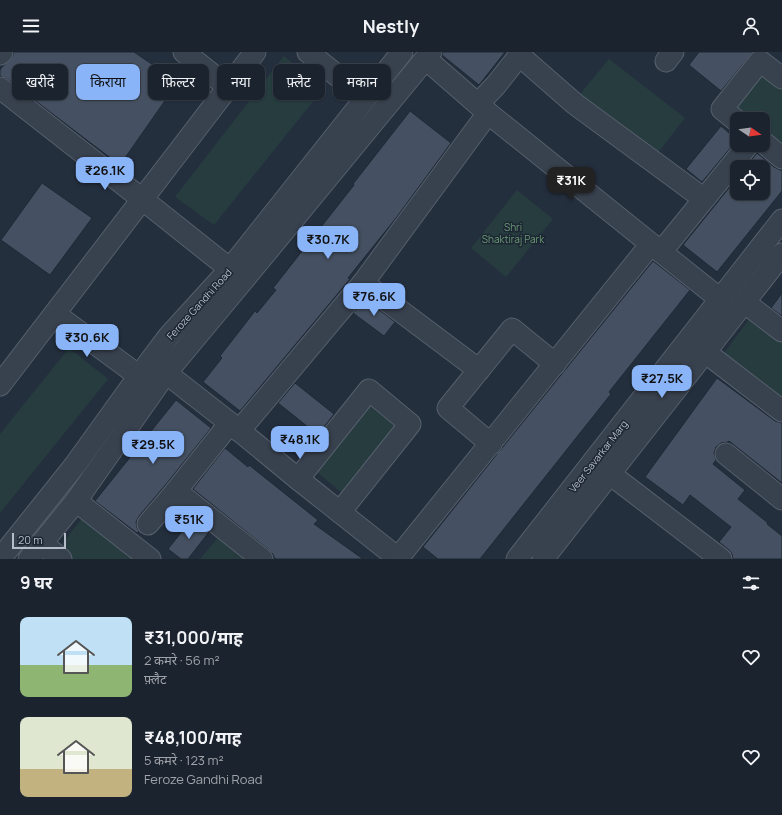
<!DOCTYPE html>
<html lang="hi">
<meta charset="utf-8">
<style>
:root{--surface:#1b232e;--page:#282f3a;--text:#f1f3f6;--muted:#a0a4aa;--line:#39404a;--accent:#8ab4f8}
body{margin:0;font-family:Manrope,"Noto Sans Devanagari",sans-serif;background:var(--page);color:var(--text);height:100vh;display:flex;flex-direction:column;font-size:15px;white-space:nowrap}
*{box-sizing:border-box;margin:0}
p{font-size:13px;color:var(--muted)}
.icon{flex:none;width:22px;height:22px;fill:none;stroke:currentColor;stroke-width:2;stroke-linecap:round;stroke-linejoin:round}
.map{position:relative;height:507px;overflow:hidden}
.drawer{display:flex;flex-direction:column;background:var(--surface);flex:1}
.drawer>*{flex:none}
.banner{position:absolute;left:12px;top:12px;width:400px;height:36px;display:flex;gap:8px}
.needle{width:26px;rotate:103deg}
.controls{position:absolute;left:730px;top:60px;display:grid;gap:8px}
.controls a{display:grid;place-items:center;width:40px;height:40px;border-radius:8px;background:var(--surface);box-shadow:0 1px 3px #0004,0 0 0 1px var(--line);font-size:20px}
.scale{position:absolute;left:12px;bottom:10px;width:54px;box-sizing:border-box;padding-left:4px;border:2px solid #b4bcc9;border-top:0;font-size:11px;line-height:14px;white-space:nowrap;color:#b4bcc9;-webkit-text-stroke:3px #1d2633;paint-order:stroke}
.price{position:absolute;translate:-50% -34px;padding:0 9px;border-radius:8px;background:var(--accent);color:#111;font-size:13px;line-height:26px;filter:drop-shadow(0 1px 2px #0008)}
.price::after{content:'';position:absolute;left:50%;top:24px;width:12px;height:9px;margin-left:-6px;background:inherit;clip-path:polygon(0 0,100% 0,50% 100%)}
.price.active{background:#222;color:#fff}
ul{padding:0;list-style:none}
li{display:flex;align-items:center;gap:12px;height:100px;padding:0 20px}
li span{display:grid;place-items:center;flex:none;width:112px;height:80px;border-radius:8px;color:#555}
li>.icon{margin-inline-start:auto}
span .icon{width:48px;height:48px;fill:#fffc;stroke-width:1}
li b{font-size:17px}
h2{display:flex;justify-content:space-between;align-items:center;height:48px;padding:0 20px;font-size:17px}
.chip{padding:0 14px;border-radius:8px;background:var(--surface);box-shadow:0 1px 3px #0004,0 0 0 1px var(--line);font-size:14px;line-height:36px}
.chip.active{background:var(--accent);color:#111}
header{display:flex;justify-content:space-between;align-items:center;height:52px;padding:0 20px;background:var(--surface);font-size:18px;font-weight:700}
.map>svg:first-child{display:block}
.green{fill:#263c3f}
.building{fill:#455162;stroke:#1f2835}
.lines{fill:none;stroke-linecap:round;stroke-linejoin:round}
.minor-casing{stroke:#565f6c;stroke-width:23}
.minor{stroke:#38414e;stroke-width:21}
.labels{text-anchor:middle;stroke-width:3;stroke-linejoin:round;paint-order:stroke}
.park-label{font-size:10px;fill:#6b9a76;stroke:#1d2633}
.street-label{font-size:10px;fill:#b4bcc9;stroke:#1d2633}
</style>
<header><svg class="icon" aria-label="menu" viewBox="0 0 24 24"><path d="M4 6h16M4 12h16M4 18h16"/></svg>Nestly<svg class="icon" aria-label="person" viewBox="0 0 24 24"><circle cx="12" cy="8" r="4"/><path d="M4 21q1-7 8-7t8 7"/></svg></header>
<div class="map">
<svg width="782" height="507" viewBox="0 0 782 507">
<rect width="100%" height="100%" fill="#242f3e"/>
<g class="green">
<path d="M284,4L323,37L214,173L175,145Z"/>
<path d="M609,7L685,66L656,103L576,47Z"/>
<path d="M762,23L767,25L782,36V97L763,82V67H744L735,58L736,46Z"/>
<path d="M517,138L553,167L506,225L471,196Z"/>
<path d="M751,265L782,288V357L718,309Z"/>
<path d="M69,296L108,327L0,461V382Z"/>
<path d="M370,354L396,375L343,442L317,420Z"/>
<path d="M84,464L137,507H68L57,498Z"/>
<path d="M222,481L256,507H200Z"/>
</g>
<g class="building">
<path d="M14,0H134L178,30L120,113L92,92L7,27L0,24V18L3,14L10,8L13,3Z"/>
<path d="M443,0H505L479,33L442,3Z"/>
<path d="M699,0H753L721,39L689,13Z"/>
<path d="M410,59L451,91L396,166L348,226L350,227L240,359L203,330L222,306L220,304L255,259L257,261L276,238L273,236L354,133L353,132Z"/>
<path d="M721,74L737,88L702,130L686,117Z"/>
<path d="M757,101L774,115L780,118H782V139L717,220L683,193L737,126V141H763V115H746Z"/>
<path d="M42,131L92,166L50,223L1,188Z"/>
<path d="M653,209L690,238L609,340L611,342L480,507H438L423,495L497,402L500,399L502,396Z"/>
<path d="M782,241V264L771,256Z"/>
<path d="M365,247L395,270L384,284L353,261Z"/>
<path d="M717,326L775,369L782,371V431L729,389L728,390L721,391L716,395L714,401L716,408L713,412L745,438L738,447L768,471L767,472L782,484V507H733L732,502L729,498L719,490L731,475L690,443L683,453L645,425Z"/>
<path d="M295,331L334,362L318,383L278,351Z"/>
<path d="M176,348L211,376L167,431L139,464L136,470L137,476L139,479L137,481L95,449Z"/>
<path d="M225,396L248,415L249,413L318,468L314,472L363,507H276L274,505L273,502L269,498L193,437Z"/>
<path d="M192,467L209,480L188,507H181L168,497Z"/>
</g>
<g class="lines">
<g class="minor-casing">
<g id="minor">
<path d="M184,0L228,35"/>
<path d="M308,0L365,46"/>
<path d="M0,2L2,0"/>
<path d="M519,3L575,52L700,144"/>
<path d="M426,7L488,61L651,192L720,247"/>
<path d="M666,9L673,0"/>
<path d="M0,36L142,147L230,217"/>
<path d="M478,52L496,33L522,0"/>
<path d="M737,69L722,57L760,9L782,26"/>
<path d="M763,90L782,106"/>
<path d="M661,200L748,93"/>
<path d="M363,231L479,318"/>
<path d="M744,250L782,279"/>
<path d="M55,262L139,324"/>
<path d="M705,300L782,359"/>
<path d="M166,321L230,371L298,427L399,507"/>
<path d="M0,333L255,0"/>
<path d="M230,371L176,439L262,507"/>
<path d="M239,379L363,231L488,61"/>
<path d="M491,392L448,356L512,277L555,312"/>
<path d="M726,402L782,447"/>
<path d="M610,422L721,507"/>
<path d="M298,427L369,338L410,372L340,460"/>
<path d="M76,449L150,507"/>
<path d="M148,472L176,439"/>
<path d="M42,491L61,507"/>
<path d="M398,506L651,192"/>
<path d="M0,507L75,413L139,324L169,284L230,217L402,0"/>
<path d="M29,507L76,449L166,321L250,220L431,0"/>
<path d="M517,507L782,168"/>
<path d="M543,507L782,202"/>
</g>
</g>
<use href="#minor" class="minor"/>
</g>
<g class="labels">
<g class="park-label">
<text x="513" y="179">Shri<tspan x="513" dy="12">Shaktiraj Park</tspan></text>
</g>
<g class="street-label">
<text transform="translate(199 252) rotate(-48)" y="4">Feroze Gandhi Road</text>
<text transform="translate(598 404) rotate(-52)" y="4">Veer Savarkar Marg</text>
</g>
</g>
</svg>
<div class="controls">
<a><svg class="needle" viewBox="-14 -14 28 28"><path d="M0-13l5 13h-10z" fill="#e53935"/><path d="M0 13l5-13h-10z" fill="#a0a4aa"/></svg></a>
<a><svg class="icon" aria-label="locate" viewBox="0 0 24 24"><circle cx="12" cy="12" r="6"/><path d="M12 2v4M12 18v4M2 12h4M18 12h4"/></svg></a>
</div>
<div class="scale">20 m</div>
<b class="price" style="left:105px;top:139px">₹26.1K</b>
<b class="price active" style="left:571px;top:149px">₹31K</b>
<b class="price" style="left:328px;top:208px">₹30.7K</b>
<b class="price" style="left:374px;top:265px">₹76.6K</b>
<b class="price" style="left:87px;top:306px">₹30.6K</b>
<b class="price" style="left:662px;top:347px">₹27.5K</b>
<b class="price" style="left:300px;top:408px">₹48.1K</b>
<b class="price" style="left:153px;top:413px">₹29.5K</b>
<b class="price" style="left:189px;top:488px">₹51K</b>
<div class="banner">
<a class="chip">खरीदें</a>
<a class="chip active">किराया</a>
<a class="chip">फ़िल्टर</a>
<a class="chip">नया</a>
<a class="chip">फ़्लैट</a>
<a class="chip">मकान</a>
</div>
</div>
<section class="drawer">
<h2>9 घर<svg class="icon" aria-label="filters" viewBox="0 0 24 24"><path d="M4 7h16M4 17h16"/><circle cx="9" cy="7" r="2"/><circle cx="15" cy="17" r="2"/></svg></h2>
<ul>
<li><span style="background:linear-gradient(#bfe0f5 60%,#8fb573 0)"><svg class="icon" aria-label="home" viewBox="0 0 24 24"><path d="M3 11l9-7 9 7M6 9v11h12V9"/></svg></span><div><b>₹31,000/माह</b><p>2 कमरे · 56 m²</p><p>फ़्लैट</p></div><svg class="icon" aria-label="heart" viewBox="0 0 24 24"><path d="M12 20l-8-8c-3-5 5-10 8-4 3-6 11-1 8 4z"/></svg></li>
<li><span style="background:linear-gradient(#dfe7d0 65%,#c2b280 0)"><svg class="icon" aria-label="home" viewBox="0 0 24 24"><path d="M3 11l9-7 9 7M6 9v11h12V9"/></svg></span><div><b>₹48,100/माह</b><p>5 कमरे · 123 m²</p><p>Feroze Gandhi Road</p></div><svg class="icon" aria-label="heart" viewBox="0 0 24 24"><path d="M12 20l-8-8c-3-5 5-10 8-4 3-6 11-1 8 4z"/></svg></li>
</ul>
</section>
